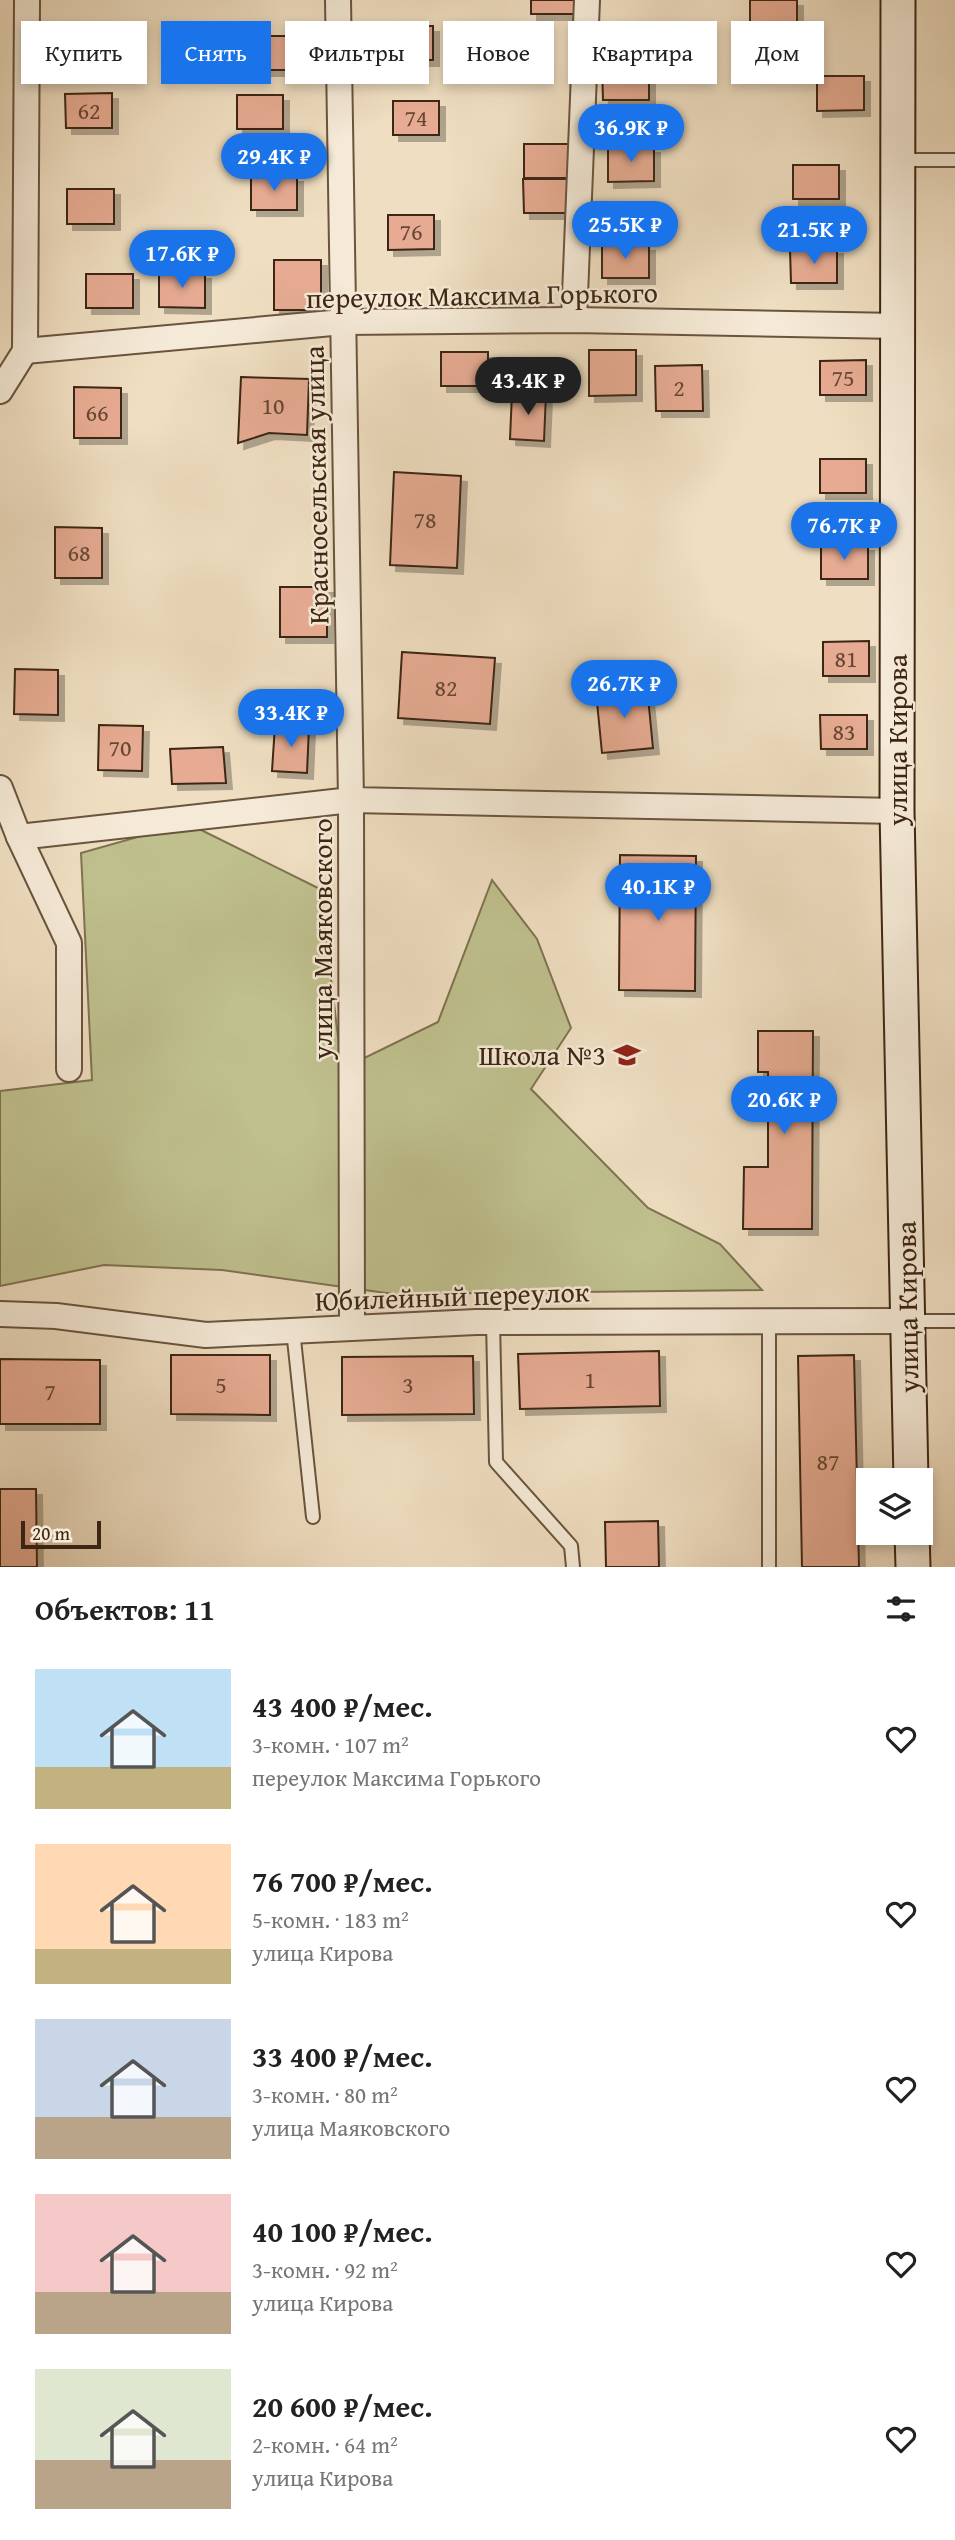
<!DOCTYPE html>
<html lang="ru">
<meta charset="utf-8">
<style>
:root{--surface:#fff;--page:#f6f6f6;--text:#222;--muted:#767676;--accent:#1a73e8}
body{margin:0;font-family:"Gentium Book Plus",serif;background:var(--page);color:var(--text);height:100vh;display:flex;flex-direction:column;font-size:26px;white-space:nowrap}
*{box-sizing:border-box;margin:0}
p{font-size:23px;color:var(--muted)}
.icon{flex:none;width:38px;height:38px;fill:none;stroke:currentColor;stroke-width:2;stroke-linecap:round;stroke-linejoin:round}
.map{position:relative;height:1567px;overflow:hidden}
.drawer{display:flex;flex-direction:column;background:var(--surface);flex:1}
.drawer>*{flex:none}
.guide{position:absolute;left:21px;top:21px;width:914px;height:63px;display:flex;gap:14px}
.tools{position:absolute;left:856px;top:1468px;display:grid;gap:14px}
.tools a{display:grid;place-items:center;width:77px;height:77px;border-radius:0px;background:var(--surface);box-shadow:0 4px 10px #0003;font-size:35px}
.scale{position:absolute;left:21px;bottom:18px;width:80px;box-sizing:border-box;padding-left:7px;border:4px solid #3d2613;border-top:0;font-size:19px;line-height:24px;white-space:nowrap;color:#3d2613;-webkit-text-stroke:5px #f5ead7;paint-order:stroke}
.price{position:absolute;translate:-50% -60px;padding:0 16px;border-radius:24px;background:var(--accent);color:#fff;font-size:23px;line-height:46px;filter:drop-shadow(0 2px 4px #0008)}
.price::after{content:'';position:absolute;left:50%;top:42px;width:21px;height:16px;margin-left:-10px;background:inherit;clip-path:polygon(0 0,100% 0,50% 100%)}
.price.active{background:#222;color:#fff}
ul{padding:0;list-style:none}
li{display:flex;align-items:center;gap:21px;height:175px;padding:0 35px}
li span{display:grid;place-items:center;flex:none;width:196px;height:140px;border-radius:0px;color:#555}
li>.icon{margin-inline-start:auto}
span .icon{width:84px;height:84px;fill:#fffc;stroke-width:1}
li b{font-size:30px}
h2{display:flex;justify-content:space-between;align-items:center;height:84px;padding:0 35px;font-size:30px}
.tag{padding:0 24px;border-radius:0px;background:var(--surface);box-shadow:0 4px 10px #0003;font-size:24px;line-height:63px}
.tag.active{background:var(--accent);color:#fff}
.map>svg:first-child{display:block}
.green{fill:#bfc08e;stroke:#7e7350;stroke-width:2}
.building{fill:#e6ab92;stroke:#3d2613;stroke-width:2;filter:url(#shadow)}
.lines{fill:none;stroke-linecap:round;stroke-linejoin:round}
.lane-casing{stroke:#6a543e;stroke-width:16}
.street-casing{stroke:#6a543e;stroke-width:28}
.secondary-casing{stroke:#3d2613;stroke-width:37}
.lane{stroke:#f5ead7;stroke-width:12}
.street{stroke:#f5ead7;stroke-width:24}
.secondary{stroke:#f5ead7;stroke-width:33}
.labels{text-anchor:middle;stroke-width:5;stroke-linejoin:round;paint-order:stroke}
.number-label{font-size:24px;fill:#674733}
.street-label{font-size:28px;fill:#3d2613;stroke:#f5ead7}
.poi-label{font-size:28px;fill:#3d2613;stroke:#f5ead7;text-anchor:end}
</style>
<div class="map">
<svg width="955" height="1567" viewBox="0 0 955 1567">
<defs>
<filter id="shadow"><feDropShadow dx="6" dy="6" stdDeviation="0" flood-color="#0004"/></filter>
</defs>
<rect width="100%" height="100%" fill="#efdec1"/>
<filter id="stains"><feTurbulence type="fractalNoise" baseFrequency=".00286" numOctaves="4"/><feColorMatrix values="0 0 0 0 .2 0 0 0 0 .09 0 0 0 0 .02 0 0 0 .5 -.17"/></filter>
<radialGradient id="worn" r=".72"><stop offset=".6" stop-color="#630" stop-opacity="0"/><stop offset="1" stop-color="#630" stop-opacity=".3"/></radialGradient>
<path class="green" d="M187,823L320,889L342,1069L438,1022L492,880L537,939L571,1028L531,1089L648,1208L720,1244L762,1290L393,1294L222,1270L104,1265L0,1286V1091L92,1080L81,853Z"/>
<g class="building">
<rect x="531" y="0" width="47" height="14"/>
<rect x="750" y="0" width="47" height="26"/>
<rect x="387" y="26" width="46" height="34"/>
<rect x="65" y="31" width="47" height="34"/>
<rect x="264" y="36" width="47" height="34"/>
<path d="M602,66H649V100H603Z"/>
<path d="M817,76H864V110L817,111Z"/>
<path d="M112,93V128H66L65,94Z"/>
<rect x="237" y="95" width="46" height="34"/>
<rect x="393" y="101" width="46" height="34"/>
<path d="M524,144H570L571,178H524Z"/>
<path d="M608,147H654V181L608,182Z"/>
<rect x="793" y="165" width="46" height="34"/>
<rect x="251" y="176" width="46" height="34"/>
<path d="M523,179H570V213H524Z"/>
<rect x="67" y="189" width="47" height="35"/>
<path d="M388,215H434V249L388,250Z"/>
<path d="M602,244L649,245V278H602Z"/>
<path d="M837,248V283H791L790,249Z"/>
<rect x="274" y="260" width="47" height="50"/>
<path d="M159,273H205V308L159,307Z"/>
<rect x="86" y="274" width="47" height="34"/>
<path d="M589,350H636V395L589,396Z"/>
<rect x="441" y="352" width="47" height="34"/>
<path d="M866,360V395H820V361Z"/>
<path d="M702,365L703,411H656L655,366Z"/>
<path d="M241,377L309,379L307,435L269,433L238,443Z"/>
<path d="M74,387L121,388V438H74Z"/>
<path d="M512,393L546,394L544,441L510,439Z"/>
<rect x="820" y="459" width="46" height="34"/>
<path d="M394,472L461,476L457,568L390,565Z"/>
<path d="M55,527L102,528V578H55Z"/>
<rect x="821" y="545" width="47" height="34"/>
<rect x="280" y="587" width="47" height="50"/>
<path d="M869,641V676H823V642Z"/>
<path d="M402,652L495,658L490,724L398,718Z"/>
<path d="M15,669L58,670V715L14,714Z"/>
<path d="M647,687L653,748L602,753L596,692Z"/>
<path d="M820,715H867V749H821Z"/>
<path d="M99,725L143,726L142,771L98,770Z"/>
<path d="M275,725L309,727L307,773L272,771Z"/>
<path d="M223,747L226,783L172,784L170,749Z"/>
<path d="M620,855L696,856L695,991L619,990Z"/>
<path d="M758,1031H813L812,1229H743L744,1167H768V1072H758Z"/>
<path d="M659,1351L660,1406L520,1409L518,1354Z"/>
<path d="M171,1355H270V1415L171,1414Z"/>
<path d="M854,1355L859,1567H802L798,1356Z"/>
<path d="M473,1356L474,1414L342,1415V1357Z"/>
<path d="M0,1359L100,1360V1424H0Z"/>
<path d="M0,1489H36L37,1567H0Z"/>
<path d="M658,1521L659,1567H606L605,1522Z"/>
</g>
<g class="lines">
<g class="lane-casing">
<g id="lane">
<path d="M899,160H955"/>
<path d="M493,1321L496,1462L571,1546L573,1567"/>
<path d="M911,1321H955"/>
<path d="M293,1330L313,1517"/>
<path d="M769,1567V1321"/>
</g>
</g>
<g class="street-casing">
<g id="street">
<path d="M338,0L351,800L897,811"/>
<path d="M574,320L587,0"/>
<path d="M25,351L343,322L574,320L898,326"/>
<path d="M0,391L25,351L27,0"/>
<path d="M0,788L19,837L351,800L352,1327"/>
<path d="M19,837L69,943V1069"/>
<path d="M0,1314L56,1316L206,1335L476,1322L907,1321"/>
</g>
</g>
<g class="secondary-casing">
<g id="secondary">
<path d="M898,0L897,811L911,1480"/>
<path d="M912,1533L913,1567"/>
</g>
</g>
<use href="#lane" class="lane"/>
<use href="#street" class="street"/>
<use href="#secondary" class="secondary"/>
</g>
<defs>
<g id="school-bare" transform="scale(2.1)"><path d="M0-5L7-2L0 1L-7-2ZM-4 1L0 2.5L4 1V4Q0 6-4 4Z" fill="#8f2418" stroke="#f5ead7" stroke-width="2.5" paint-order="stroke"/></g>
</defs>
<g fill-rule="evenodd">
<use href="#school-bare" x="627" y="1055"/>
</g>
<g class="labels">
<g class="number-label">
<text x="89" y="119">62</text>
<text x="416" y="126">74</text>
<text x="411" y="240">76</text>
<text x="843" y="386">75</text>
<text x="679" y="396">2</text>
<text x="273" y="414">10</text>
<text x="97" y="421">66</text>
<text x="425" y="528">78</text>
<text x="79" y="561">68</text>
<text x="846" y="667">81</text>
<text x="446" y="696">82</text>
<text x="844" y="740">83</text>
<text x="120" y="756">70</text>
<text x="590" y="1388">1</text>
<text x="221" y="1393">5</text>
<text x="408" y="1393">3</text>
<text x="50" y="1400">7</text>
<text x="828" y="1470">87</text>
</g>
<g class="street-label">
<text transform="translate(482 295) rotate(-1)" y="10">переулок Максима Горького</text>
<text transform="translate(316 485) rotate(-91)" y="10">Красносельская улица</text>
<text transform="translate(897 740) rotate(-90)" y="10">улица Кирова</text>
<text transform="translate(322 939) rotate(-90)" y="10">улица Маяковского</text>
<text transform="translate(452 1296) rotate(-2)" y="10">Юбилейный переулок</text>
<text transform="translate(907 1307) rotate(-91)" y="10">улица Кирова</text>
</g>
<g class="poi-label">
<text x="606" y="1065">Школа №3</text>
</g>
</g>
<rect width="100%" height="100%" filter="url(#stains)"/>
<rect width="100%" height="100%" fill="url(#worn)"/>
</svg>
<div class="tools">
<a><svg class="icon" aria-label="layers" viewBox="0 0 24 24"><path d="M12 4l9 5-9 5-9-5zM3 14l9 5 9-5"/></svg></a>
</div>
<div class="scale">20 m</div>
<b class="price" style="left:631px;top:164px">36.9K ₽</b>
<b class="price" style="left:274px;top:193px">29.4K ₽</b>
<b class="price" style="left:625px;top:261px">25.5K ₽</b>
<b class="price" style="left:814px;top:266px">21.5K ₽</b>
<b class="price" style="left:182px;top:290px">17.6K ₽</b>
<b class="price active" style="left:528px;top:417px">43.4K ₽</b>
<b class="price" style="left:844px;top:562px">76.7K ₽</b>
<b class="price" style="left:624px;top:720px">26.7K ₽</b>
<b class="price" style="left:291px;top:749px">33.4K ₽</b>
<b class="price" style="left:658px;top:923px">40.1K ₽</b>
<b class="price" style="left:784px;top:1136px">20.6K ₽</b>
<div class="guide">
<a class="tag">Купить</a>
<a class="tag active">Снять</a>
<a class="tag">Фильтры</a>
<a class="tag">Новое</a>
<a class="tag">Квартира</a>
<a class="tag">Дом</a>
</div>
</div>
<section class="drawer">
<h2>Объектов: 11<svg class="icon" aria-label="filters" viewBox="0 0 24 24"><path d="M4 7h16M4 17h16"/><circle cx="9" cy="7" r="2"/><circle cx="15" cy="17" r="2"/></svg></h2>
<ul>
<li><span style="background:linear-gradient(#bfe0f5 70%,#c2b280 0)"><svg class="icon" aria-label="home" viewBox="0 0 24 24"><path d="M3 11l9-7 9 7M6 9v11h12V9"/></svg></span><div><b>43 400 ₽/мес.</b><p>3-комн. · 107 m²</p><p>переулок Максима Горького</p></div><svg class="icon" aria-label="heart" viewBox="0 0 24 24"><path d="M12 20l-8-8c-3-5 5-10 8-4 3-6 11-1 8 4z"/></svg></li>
<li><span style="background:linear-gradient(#ffd9b3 75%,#c2b280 0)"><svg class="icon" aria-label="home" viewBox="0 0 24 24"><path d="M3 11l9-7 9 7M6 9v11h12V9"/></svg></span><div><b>76 700 ₽/мес.</b><p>5-комн. · 183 m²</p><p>улица Кирова</p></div><svg class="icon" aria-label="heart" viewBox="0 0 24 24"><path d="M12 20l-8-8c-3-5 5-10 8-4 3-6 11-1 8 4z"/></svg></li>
<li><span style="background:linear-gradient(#c9d6e8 70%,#b9a48a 0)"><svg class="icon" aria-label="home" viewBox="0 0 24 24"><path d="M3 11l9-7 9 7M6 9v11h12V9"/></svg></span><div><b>33 400 ₽/мес.</b><p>3-комн. · 80 m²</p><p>улица Маяковского</p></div><svg class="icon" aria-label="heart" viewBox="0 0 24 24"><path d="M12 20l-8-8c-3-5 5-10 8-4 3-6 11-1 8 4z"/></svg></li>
<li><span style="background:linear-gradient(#f6c9c9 70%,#b9a48a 0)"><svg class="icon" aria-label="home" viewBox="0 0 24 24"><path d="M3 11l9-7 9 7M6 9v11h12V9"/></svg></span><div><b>40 100 ₽/мес.</b><p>3-комн. · 92 m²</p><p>улица Кирова</p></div><svg class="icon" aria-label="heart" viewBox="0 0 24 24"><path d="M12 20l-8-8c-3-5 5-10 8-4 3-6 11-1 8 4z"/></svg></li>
<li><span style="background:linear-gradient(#dfe7d0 65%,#b9a48a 0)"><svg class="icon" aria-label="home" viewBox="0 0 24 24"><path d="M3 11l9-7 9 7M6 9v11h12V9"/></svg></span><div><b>20 600 ₽/мес.</b><p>2-комн. · 64 m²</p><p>улица Кирова</p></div><svg class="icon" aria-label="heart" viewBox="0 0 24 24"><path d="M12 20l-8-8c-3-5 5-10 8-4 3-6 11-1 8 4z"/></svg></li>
</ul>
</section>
